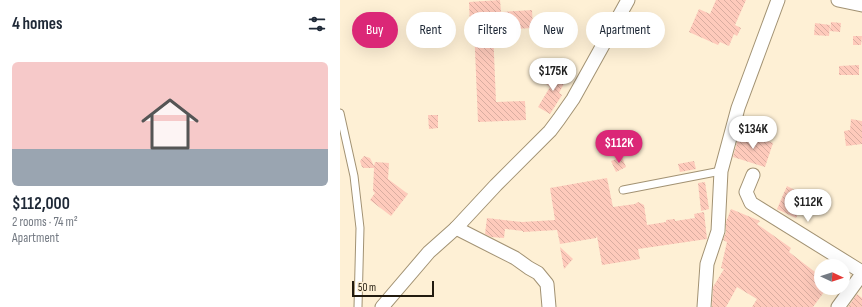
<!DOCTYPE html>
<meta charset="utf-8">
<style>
:root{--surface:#fff;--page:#f6f6f7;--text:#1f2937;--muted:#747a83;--accent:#db2777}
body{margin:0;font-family:"Sofia Sans Condensed",sans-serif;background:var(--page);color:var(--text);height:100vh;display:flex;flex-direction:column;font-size:15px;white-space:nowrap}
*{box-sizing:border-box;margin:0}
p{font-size:13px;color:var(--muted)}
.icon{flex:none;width:22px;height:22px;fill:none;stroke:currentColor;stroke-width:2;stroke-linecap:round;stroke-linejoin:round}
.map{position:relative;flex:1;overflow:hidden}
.details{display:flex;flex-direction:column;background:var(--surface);width:340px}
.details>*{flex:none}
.banner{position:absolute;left:12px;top:12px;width:380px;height:36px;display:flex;gap:8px}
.needle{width:26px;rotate:94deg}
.controls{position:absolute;left:474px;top:259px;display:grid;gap:8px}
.controls a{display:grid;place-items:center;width:36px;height:36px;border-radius:50%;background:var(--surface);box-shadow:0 4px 16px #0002;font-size:20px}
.scale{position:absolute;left:12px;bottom:10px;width:82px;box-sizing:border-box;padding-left:4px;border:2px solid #221b0f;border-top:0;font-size:11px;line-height:14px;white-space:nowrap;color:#221b0f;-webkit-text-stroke:3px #fef0d5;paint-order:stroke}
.price{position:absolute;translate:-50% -34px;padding:0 9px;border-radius:14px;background:#fff;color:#222;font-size:13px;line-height:26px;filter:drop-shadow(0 1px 2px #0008)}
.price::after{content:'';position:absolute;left:50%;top:24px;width:12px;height:9px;margin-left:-6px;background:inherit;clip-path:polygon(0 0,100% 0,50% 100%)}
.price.current{background:var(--accent);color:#fff}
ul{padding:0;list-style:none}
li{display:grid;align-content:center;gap:8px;height:212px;padding:0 12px}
li span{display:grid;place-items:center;height:124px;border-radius:6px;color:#555}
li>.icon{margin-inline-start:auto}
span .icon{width:72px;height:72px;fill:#fffc;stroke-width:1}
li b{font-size:17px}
h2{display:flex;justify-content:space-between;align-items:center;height:48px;padding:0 12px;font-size:17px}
.pill{padding:0 14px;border-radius:18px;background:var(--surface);box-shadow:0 4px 16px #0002;font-size:14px;line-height:36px}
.pill.current{background:var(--accent);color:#fff}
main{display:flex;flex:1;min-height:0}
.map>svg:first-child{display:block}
.building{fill:url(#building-back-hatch)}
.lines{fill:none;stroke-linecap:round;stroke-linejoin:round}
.lane-casing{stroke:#a29273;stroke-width:9}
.street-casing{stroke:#a29273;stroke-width:15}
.lane{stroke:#fff;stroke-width:7}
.street{stroke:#fff;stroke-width:13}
</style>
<main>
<section class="details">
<h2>4 homes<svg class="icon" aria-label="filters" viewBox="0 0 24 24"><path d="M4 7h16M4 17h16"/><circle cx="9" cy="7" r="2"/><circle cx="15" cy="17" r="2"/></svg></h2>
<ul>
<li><span style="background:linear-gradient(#f6c9c9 70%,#9aa5b1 0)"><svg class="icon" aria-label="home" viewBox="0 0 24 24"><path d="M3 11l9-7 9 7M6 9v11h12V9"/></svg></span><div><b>$112,000</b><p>2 rooms · 74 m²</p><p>Apartment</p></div></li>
</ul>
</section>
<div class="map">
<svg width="522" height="307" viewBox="0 0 522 307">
<defs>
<pattern id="building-back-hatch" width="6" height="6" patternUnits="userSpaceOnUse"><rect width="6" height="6" fill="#fecabb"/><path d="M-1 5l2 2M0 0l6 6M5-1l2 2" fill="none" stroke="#d9ada0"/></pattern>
</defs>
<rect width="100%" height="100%" fill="#fef0d5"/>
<g class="building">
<path d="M160,0L161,12L192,10L193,28L153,30L156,102L185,101L186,120L138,122L134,26L130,27L129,2Z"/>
<path d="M376,0H406L395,25L401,28L397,36L394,34L389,46L380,42L378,45L349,32L359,9L370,14Z"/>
<path d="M491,22L501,23L500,32L490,31Z"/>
<path d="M475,23L490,25L489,36L474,35Z"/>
<path d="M513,36H522L521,45H513Z"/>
<path d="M519,65V75H499V66Z"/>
<path d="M214,71L227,78L219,93L222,95L210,114L198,107L210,87L206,84Z"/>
<path d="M88,115H98V128L89,129Z"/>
<path d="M511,119L522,121V144L506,146L504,131L510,130Z"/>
<path d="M400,132L433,143L425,167L393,157Z"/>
<path d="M24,156L30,158L34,166L35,162L49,163L48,179L68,194L51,216L30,200L35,193L33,191L34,168H24L22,167L20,161Z"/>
<path d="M282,157L286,167L276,172L271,161Z"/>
<path d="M354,161L356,169L340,172L338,164Z"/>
<path d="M267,178L273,207L295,204L298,202L304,205L307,225L326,222V220L335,219V221L355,218L354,214L364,212L367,239L298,249L300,259L262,265L257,236L256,238L220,244L217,230L183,232V231L165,229L164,238L151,237L145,234L147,218L182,222L215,220L210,188Z"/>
<path d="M365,182L369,209L361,211L358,183Z"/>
<path d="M447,186L457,191L456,194L465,198L456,218L437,209Z"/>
<path d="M391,209L420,221L417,224L451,248L449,252L475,272L481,265V288H487L473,307H412L417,299L397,287L386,307H372L373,287L384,269L381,268L387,242L383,240L386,232V222Z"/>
<path d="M220,247L233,259L224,269Z"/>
<path d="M517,294L522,298V307H508Z"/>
</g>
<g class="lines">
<g class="lane-casing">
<g id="lane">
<path d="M0,113L14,176L20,228L18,307"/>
<path d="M283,190L381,171"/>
</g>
</g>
<g class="street-casing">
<g id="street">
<path d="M498,0L522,5"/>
<path d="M413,175L406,192L411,203L522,272"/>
<path d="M116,228L175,258L189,268L198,273L207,284L209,307"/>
<path d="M42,307L89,252L116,228L156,185L210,131L219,119L233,99L288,0"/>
<path d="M364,307L367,264L378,231L381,171L398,108L438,0"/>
<path d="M498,307L522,274"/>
</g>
</g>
<use href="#lane" class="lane"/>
<use href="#street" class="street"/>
</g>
</svg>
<div class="controls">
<a><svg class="needle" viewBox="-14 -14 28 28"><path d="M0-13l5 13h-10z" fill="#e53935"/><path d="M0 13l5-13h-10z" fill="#747a83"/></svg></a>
</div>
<div class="scale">50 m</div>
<b class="price" style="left:213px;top:92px">$175K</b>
<b class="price" style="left:413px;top:150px">$134K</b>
<b class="price current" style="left:279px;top:164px">$112K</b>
<b class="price" style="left:468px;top:223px">$112K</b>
<div class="banner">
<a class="pill current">Buy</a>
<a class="pill">Rent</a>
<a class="pill">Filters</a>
<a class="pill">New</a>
<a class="pill">Apartment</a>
</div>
</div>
</main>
